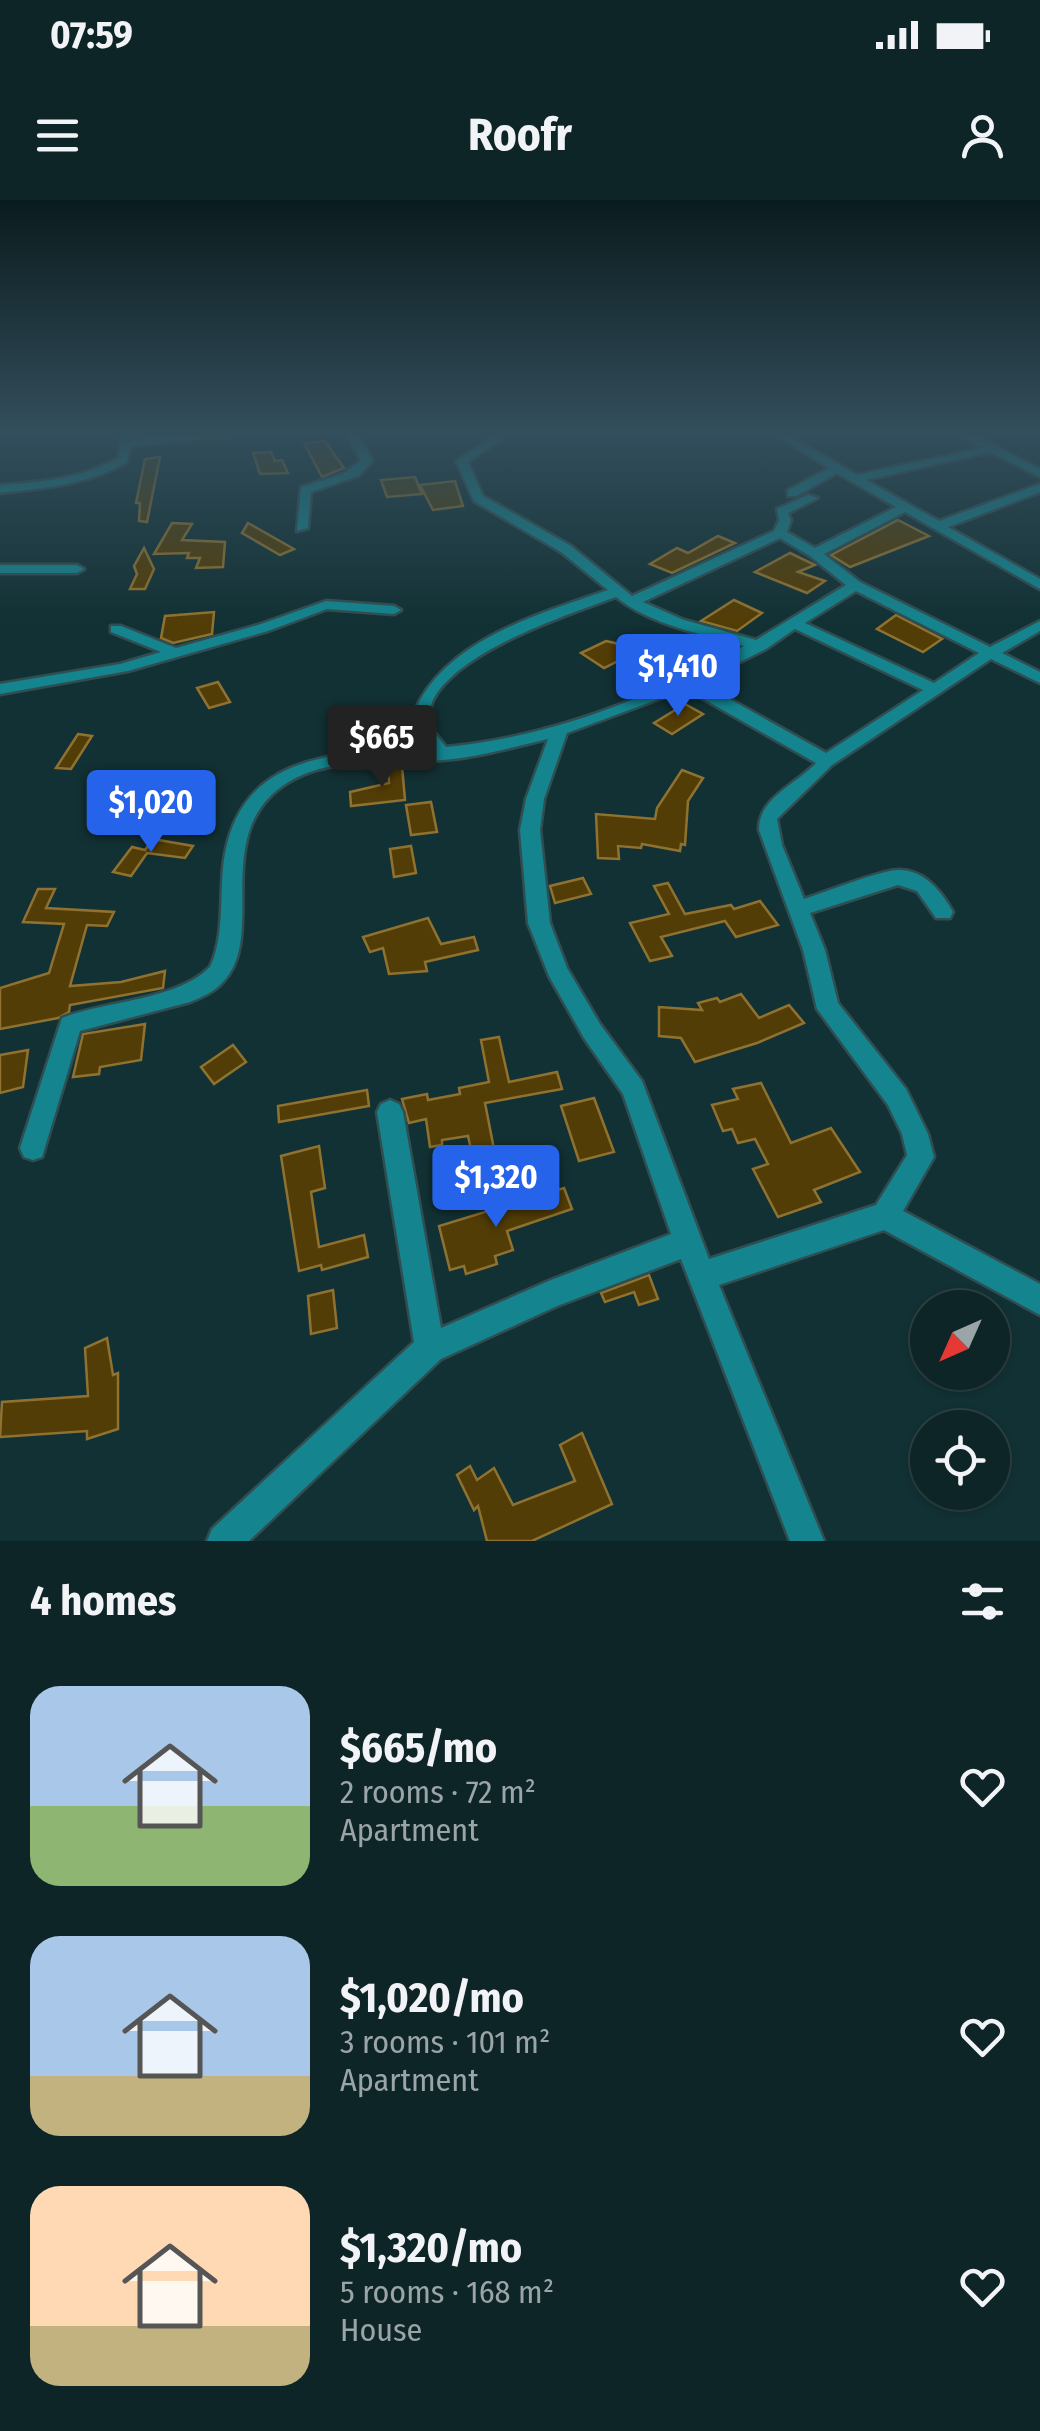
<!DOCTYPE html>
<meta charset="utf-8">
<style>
:root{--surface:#0e2527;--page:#1c3133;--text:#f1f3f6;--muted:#9ba5a7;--line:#2e4244;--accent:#2563eb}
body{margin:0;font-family:"Fira Sans Condensed",sans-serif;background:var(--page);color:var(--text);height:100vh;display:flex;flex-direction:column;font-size:38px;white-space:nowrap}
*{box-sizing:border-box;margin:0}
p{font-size:32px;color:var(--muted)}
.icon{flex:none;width:55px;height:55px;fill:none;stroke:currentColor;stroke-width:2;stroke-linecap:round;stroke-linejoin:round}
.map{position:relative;height:1341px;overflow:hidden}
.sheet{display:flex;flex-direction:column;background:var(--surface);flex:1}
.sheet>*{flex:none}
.needle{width:65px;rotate:225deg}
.tools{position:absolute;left:910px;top:1090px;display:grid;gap:20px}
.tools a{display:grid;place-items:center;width:100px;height:100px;border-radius:50%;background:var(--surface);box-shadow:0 2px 8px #0004,0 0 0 2px var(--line);font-size:50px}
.price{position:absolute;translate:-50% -85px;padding:0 22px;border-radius:10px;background:var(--accent);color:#fff;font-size:32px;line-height:65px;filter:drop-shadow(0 2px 5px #0008)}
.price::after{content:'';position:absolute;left:50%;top:60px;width:30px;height:22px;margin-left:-15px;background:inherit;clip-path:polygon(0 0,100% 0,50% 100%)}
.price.active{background:#222;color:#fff}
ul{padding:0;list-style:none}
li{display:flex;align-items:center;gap:30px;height:250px;padding:0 30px}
li span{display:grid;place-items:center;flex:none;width:280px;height:200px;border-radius:30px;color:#555}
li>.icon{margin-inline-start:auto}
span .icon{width:120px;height:120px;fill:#fffc;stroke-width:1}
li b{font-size:42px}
h2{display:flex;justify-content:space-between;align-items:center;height:120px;padding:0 30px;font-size:42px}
.status{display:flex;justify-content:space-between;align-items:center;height:70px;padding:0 50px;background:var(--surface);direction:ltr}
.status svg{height:28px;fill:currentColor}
header{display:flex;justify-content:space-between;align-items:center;height:130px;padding:0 30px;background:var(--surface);font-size:45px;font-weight:700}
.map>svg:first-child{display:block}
.building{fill:#533d06;stroke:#907230;stroke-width:2.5}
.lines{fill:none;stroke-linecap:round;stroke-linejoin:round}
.minor-casing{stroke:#304e52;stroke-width:5}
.minor{fill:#14848e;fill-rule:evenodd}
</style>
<div class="status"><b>07:59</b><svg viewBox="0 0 49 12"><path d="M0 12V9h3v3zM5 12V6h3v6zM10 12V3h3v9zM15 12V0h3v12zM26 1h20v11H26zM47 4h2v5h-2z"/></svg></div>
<header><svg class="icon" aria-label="menu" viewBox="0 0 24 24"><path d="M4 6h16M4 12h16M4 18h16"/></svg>Roofr<svg class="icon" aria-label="person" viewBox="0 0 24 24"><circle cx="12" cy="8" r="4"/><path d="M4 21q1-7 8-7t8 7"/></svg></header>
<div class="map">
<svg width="1040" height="1341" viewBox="0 0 1040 1341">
<rect width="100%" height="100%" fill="#123134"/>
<g class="building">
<path d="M325,241L344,268L322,277L304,243Z"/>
<path d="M271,252L275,261L282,260L288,273L260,274L253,253Z"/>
<path d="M160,257L147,322L139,321L140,303H136L145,259Z"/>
<path d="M415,277L422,294L387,297L381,280Z"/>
<path d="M455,281L463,306L433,310L420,285Z"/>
<path d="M898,320L929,336L850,367L831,355Z"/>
<path d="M172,323L192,324L182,340L225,342L223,367L196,368L200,358H187L189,353L154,354Z"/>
<path d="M248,323L294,349L280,355L242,333Z"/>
<path d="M718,336L735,343L672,373L650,364L677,348L688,353Z"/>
<path d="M144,348L154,369L145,389H130L137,374L134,366Z"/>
<path d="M790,353L815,365L798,372L825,381L807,393L755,372Z"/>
<path d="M734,400L762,413L737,431L701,421Z"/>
<path d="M214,412L212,434L173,443L161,438L165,416Z"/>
<path d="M896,415L942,439L923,452L877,429Z"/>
<path d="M606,441L615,443L632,454L604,468L581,453Z"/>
<path d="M218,482L230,502L209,508L197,488Z"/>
<path d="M685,504L703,514L672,534L654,523Z"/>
<path d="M78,534L92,536L71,569L56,568Z"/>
<path d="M402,566L405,600L351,606L350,592L389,583L388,567Z"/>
<path d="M682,570L703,578L688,601L685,645L681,644L680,651L642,644L641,648L618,646L619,659L598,658L596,614L655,619L657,608Z"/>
<path d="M431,602L437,632L411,635L406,605Z"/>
<path d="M153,639L193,646L185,658L147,653L131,676L113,672L132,647L145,650Z"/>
<path d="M411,646L416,673L394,677L390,649Z"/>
<path d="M583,678L591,694L555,703L550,686Z"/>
<path d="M668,683L685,714L731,705L734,709L760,701L778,725L736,737L725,721L661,737L672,756L650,761L630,723L669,714L654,686Z"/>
<path d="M38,689H55L46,708L114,712L107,726L87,725L70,786L121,782L165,771L163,788L70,805L69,812L58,818L0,829V788L49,773L64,724L23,722Z"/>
<path d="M428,718L441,744L474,737L478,750L425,762L427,771L389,774L383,748L370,752L363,737Z"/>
<path d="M741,794L759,818L789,805L804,823L757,843L695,862L681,838L659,836V807L702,810L698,803L717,798L720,802Z"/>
<path d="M145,824L141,860L100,867L99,874L73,877L83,834Z"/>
<path d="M499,837L509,882L557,872L562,889L485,903L494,949L472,954L468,936L442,940V945L430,947L426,919L409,923L402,899L427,894L428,900L460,894L459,888L489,882L481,840Z"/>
<path d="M233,845L246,862L214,884L201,867Z"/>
<path d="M28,850L23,887L0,893V855Z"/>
<path d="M761,883L791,943L831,928L860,972L814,990L821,1002L778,1017L753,969L768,964L755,939L738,943L732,929L723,931L712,905L738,899L733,889Z"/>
<path d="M367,890L369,906L279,922L278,906Z"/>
<path d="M594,898L614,952L579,961L561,906Z"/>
<path d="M319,946L325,988L311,992L319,1047L364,1035L368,1057L322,1070L321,1065L299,1071L281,956Z"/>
<path d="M564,988L572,1009L507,1031L513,1050L495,1056L497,1064L466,1074L464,1066L450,1070L439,1026Z"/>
<path d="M649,1075L658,1099L639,1105L634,1092L605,1102L601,1093Z"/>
<path d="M333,1090L337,1128L311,1134L308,1096Z"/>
<path d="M107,1138L113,1175L118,1173V1229L87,1239V1231L0,1237L2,1202L88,1196L85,1148Z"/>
<path d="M582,1233L612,1304L532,1341H487L478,1306L474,1310L457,1275L470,1266L477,1280L494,1268L513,1305L575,1281L560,1245Z"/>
</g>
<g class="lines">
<g class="minor-casing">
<g id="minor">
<path d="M122,233H132V239L261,233L131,246L127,262C88,285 44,288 0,293V285C41,282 81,279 118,258Z"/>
<path d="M346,233H357L373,261L358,276L311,292L308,328L297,331L301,287L343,274L361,261Z"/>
<path d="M498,233H511L468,262L483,296L571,346L632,396L774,331L779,320L777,309L808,295L818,298L788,313L791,320L787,332L815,348L896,307L837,273L796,296H788V290L829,268L772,233H785L857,275L981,248L957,233H971L1040,269V277L990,252L866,280L939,321L1040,284V292L948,327L1040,379V389L905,312L824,354L860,382L990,447L1040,421V431L1002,453L1040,472V483L991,459L832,565L777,619L782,645L804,699C823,693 881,670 898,670C924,669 942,692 953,712L950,718H936L917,691L898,685L810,713L825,750L838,803L906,889L928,934L934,957L903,1011L1040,1084V1115L884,1030L719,1085L824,1341H790L681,1059L557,1106L441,1159L249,1341H207L212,1329L414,1142L377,912L381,904L390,900L399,904L403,912L441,1128L551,1080L671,1034L623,894L584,838L549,776L528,723L520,630L526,599L548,539C514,547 478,557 443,560C394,565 337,555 292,580C206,628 269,734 223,782C214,792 202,797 190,802L80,831L42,957L33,960L24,957L20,948L62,818C107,800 176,801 210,767C224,738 220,699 223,668C235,551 336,553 429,548L410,524C434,443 536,415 608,390L561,352L474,301L456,261ZM780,338L810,356L846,385L756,440L684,420L643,402ZM856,391L979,453L934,483L805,423ZM616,397C651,425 702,434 744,446C653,497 551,537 446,547L427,523C429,516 430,507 433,500C458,451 566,415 616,397ZM795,429L923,490L826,553L699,482L766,449ZM686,489L816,563C797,584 758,598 759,630L803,750L817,809L888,905L902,934L907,955L876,1005L709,1059L642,881L600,824L567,768L550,723L540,630L544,599L567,533Z"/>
<path d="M0,365H77L84,369L77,373H0Z"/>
<path d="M326,401L394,406L401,410L394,414L327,409L268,431L128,471L0,494V484L120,464L161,452L111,432V426H121L176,448L258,425Z"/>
</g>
</g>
<use href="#minor" class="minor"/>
</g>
<linearGradient id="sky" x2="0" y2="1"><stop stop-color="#0a1b1d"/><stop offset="0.55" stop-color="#334e5c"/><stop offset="1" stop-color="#334e5c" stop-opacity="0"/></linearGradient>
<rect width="1040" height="421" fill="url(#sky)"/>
</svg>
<div class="tools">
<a><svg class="needle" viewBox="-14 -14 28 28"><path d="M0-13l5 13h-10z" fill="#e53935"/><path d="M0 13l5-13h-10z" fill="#9ba5a7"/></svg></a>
<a><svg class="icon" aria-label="locate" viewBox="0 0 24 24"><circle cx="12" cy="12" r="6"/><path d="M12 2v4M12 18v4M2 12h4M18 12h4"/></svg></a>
</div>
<b class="price" style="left:678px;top:519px">$1,410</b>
<b class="price active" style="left:382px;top:590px">$665</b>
<b class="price" style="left:151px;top:655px">$1,020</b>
<b class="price" style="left:496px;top:1030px">$1,320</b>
</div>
<section class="sheet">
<h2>4 homes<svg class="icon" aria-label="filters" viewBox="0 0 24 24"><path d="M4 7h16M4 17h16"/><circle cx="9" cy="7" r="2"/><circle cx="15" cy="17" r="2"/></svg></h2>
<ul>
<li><span style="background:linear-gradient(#a9c7e8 60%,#8fb573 0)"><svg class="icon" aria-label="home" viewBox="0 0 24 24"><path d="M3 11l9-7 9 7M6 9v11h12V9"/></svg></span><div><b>$665/mo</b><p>2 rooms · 72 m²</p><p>Apartment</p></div><svg class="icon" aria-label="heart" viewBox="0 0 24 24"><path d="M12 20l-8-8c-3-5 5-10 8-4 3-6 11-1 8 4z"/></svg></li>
<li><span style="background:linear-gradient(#a9c7e8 70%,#c2b280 0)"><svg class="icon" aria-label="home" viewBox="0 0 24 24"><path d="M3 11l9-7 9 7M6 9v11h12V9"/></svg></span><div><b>$1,020/mo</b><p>3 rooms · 101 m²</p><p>Apartment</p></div><svg class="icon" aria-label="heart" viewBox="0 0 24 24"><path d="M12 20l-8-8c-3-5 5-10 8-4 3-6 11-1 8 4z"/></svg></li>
<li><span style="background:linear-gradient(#ffd9b3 70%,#c2b280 0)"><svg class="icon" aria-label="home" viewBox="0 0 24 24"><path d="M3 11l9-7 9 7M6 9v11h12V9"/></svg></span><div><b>$1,320/mo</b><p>5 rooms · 168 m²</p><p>House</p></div><svg class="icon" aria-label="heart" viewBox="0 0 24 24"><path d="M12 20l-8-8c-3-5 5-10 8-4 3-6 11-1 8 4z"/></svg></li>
</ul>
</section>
